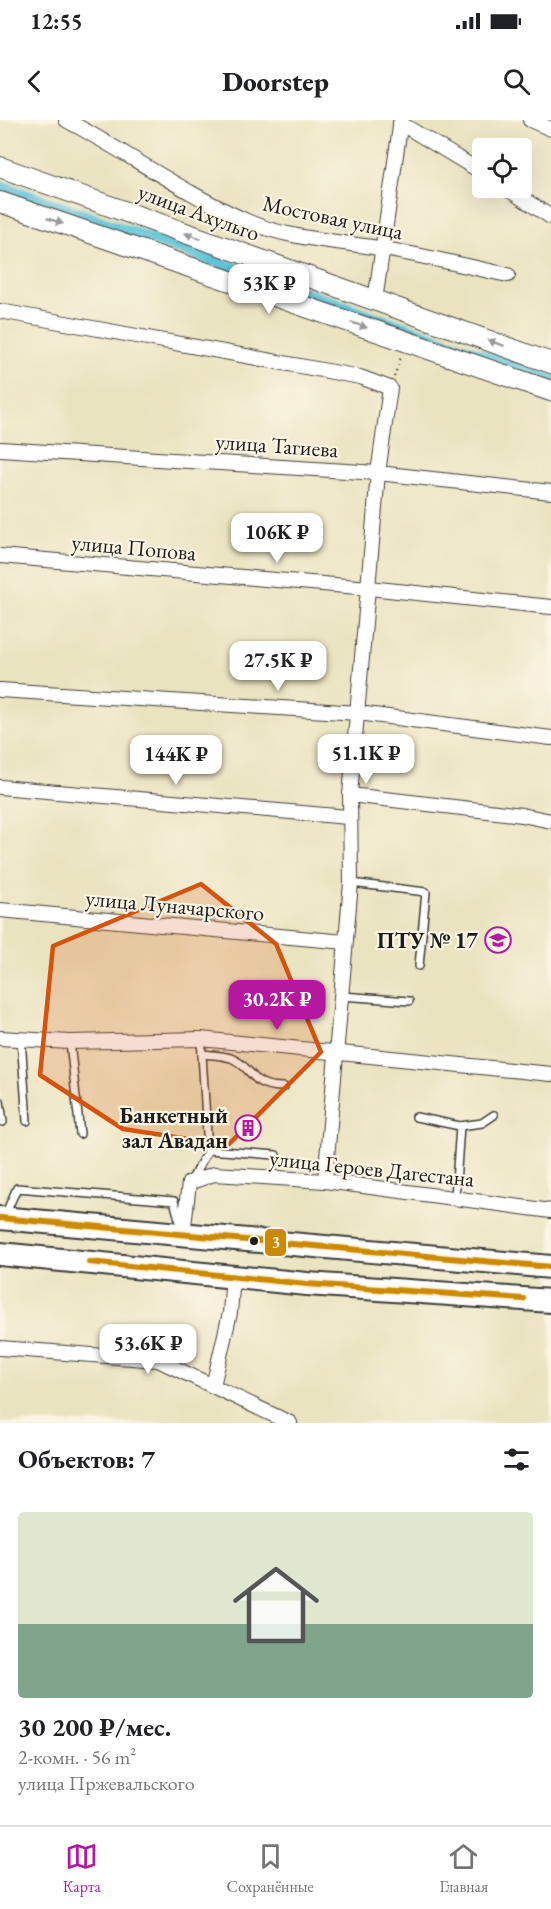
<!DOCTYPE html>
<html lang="ru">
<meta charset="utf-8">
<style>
:root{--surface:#fff;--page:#f2f2f2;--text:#202124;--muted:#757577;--line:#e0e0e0;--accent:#b5179e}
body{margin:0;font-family:"EB Garamond",serif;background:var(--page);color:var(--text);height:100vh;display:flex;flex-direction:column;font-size:22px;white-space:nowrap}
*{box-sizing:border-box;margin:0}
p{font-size:20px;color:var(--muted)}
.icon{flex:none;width:33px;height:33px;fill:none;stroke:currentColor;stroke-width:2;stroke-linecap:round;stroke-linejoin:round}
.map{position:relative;height:1303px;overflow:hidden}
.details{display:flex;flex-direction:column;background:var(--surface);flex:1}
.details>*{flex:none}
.controls{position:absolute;left:472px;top:18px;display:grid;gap:12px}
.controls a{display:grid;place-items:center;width:60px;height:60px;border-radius:6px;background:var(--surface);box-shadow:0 6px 24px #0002;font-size:30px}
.price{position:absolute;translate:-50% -51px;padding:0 14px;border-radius:12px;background:#fff;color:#222;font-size:20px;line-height:39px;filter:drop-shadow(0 2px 3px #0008)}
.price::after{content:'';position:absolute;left:50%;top:36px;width:18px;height:14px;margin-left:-9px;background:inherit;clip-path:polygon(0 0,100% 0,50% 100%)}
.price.active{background:var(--accent);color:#fff}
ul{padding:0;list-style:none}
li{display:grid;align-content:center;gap:12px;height:318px;padding:0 18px}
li+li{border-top:2px solid var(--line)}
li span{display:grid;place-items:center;height:186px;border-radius:6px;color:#555}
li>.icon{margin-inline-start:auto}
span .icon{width:108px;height:108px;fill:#fffc;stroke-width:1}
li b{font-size:26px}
h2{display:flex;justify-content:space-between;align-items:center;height:72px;padding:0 18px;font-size:26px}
.status{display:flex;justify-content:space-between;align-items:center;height:42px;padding:0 30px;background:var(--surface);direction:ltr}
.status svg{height:16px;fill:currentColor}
header{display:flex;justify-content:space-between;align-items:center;height:78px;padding:0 18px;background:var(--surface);font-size:27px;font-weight:800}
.menu{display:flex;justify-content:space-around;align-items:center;height:84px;border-top:2px solid var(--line);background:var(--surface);font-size:16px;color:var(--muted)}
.menu a{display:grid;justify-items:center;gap:3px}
.menu .active{color:var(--accent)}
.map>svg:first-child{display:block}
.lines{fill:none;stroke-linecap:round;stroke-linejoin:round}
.canal{stroke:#5dc4da;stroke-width:12}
.lane-casing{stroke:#3b3a35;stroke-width:10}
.street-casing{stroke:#3b3a35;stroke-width:16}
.secondary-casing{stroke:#3b3a35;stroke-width:22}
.primary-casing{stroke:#3b3a35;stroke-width:26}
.path{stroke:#3b3a35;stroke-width:2;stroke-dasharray:1.5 4.5;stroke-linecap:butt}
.lane{stroke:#fff;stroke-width:7}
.street{stroke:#fff;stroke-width:14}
.secondary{stroke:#fff;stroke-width:20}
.primary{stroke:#fff;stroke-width:22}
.bus-1-casing{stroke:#fcf5e5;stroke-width:10}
.bus-1{stroke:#cb8a06;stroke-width:6}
.oneway{fill:#999}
.marked{fill:#d4530e;fill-opacity:0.2;stroke:#d4530e;stroke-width:4.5;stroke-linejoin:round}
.bus-dot{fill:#1c1c1c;stroke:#fcf5e5;stroke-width:2}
.labels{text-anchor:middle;stroke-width:4.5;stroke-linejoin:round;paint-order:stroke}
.street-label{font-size:22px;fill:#1c1c1c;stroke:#fcf5e5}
.poi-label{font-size:22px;font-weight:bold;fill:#1c1c1c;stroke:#fcf5e5;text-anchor:end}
.line-badge{stroke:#fcf5e5;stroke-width:2}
.badge-label{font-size:16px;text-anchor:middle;font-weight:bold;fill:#fff}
</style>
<div class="status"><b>12:55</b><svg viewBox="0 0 49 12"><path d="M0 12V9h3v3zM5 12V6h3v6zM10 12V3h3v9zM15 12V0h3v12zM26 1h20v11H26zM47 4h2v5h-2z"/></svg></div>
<header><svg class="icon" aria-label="back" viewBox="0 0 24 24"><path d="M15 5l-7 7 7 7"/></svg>Doorstep<svg class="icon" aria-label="search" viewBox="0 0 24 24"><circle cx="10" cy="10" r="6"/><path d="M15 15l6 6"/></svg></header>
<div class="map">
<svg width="551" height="1303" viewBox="0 0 551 1303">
<rect width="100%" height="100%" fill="#fcf5e5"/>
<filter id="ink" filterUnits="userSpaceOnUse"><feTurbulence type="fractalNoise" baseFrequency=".0167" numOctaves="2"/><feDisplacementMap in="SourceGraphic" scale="12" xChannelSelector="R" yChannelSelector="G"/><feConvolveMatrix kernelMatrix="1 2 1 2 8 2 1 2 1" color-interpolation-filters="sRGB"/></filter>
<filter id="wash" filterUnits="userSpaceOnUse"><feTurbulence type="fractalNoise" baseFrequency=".008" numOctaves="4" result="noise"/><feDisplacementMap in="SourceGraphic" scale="24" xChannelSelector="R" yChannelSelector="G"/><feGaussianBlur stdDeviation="1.35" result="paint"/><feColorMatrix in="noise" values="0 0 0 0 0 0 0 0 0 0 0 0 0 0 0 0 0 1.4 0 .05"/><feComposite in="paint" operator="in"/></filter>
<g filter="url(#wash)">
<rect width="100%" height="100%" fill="#eae3c0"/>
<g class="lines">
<path class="canal" d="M0,66L551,259"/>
</g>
</g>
<g filter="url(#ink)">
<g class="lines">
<g class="lane-casing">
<g id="lane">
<path d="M351,763L426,772L419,846"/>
<path d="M342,876L409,881"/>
<path d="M21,919L27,1001"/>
<path d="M70,922L80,1014"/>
<path d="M202,934C211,935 222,935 231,938C255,948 248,967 284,967"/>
<path d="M0,981L3,1002"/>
<path d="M416,997L460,1006"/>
<path d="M208,1030L276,1035"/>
<path d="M192,1059L208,1030L201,919"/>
<path d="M455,1077L460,1006L482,1003L494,995"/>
<path d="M5,1095L17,1068L174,1081L181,1106"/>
</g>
</g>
<g class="street-casing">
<g id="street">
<path d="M66,0C128,33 185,74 249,102C289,119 336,121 378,128C422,135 465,146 508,155"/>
<path d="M530,0L551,9"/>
<path d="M400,3L483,53"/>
<path d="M506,68L551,97"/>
<path d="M375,181L401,0"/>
<path d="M0,191L360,257L390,268L378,353L350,675L351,763L325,1061"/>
<path d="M0,329L378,353L551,372"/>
<path d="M0,436L369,468L551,487"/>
<path d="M0,570L358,593L551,618"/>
<path d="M0,667L348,697"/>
<path d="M350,675L522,695L551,701"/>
<path d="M0,790L345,822"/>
<path d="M0,918L70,922L201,919L551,954"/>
<path d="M183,1115L189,1063L214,1054L325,1061L551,1091"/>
<path d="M0,1228L158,1240L290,1303"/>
<path d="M213,1266L230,1193L233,1156"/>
</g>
</g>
<g class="secondary-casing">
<g id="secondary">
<path d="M0,47L551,243"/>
<path d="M0,82L551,271"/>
</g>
</g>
<g class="primary-casing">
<g id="primary">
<path d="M0,1098L551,1147"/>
<path d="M0,1134L307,1164L551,1181"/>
</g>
</g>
<path class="path" d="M394,257L401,237"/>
<use href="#lane" class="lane"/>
<use href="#street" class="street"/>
<use href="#secondary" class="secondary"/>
<use href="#primary" class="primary"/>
<g class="bus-1-casing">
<g id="bus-1">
<path d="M0,1098L551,1147"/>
<path d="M89,1142L307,1164L523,1179"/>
</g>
</g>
<use href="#bus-1" class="bus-1"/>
</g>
<defs><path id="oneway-solid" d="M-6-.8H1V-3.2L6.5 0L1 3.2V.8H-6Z" transform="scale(1.5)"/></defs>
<g class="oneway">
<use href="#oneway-solid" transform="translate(55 101) rotate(19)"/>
<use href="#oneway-solid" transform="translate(193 116) rotate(-160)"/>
<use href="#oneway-solid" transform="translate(359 205) rotate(19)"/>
<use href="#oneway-solid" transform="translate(496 223) rotate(-161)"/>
</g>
</g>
<path class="marked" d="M201,764L276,824L321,932L228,1025L123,1009L40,955L53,826Z"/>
<defs>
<g id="university-ring" transform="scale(1.35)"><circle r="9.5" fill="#fcf5e5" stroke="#b5179e" stroke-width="1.5"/><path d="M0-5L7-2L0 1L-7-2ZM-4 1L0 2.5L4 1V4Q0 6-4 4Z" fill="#b5179e"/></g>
<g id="building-ring" transform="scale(1.35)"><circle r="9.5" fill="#fcf5e5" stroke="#b5179e" stroke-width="1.5"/><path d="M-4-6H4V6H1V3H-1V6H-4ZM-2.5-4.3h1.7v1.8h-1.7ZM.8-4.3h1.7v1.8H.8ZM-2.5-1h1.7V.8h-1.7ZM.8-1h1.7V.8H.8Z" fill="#b5179e"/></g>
</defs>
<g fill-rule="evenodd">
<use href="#university-ring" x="498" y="820"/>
<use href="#building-ring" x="248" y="1008"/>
</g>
<circle class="bus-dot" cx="254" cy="1121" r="5"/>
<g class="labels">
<g class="street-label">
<text transform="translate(199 92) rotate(20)" y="8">улица Ахульго</text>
<text transform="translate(333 97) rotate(12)" y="8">Мостовая улица</text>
<text transform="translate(277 325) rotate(4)" y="8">улица Тагиева</text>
<text transform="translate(134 427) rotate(5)" y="8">улица Попова</text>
<text transform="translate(175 785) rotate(5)" y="8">улица Луначарского</text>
<text transform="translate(372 1048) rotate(6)" y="8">улица Героев Дагестана</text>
</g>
<g class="poi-label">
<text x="478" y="828">ПТУ № 17</text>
<text x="228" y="1003">Банкетный<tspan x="228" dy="25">зал Авадан</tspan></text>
</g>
</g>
<rect class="line-badge" x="264" y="1108" width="23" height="29" rx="6" fill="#cb8a06"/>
<g class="badge-label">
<text x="276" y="1128">3</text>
</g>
</svg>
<div class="controls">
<a><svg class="icon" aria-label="locate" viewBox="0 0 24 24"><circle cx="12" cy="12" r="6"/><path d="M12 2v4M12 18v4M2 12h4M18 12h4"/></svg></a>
</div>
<b class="price" style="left:269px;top:195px">53K ₽</b>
<b class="price" style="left:277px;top:444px">106K ₽</b>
<b class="price" style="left:278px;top:572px">27.5K ₽</b>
<b class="price" style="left:366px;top:665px">51.1K ₽</b>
<b class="price" style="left:176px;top:666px">144K ₽</b>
<b class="price active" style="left:277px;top:911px">30.2K ₽</b>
<b class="price" style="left:148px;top:1255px">53.6K ₽</b>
</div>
<section class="details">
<h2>Объектов: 7<svg class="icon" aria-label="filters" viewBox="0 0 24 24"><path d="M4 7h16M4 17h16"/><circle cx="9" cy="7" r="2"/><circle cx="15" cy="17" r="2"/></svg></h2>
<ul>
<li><span style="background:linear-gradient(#dfe7d0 60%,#7fa58c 0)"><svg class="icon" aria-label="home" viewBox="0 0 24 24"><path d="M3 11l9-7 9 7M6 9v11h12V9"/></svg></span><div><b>30 200 ₽/мес.</b><p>2-комн. · 56 m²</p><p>улица Пржевальского</p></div></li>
</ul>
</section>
<nav class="menu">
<a class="active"><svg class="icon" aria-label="map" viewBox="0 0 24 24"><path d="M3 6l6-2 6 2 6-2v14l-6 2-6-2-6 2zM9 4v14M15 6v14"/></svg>Карта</a>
<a><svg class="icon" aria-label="saved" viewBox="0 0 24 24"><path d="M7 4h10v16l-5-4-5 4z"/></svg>Сохранённые</a>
<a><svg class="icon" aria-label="home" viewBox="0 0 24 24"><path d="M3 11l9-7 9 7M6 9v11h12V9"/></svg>Главная</a>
</nav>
